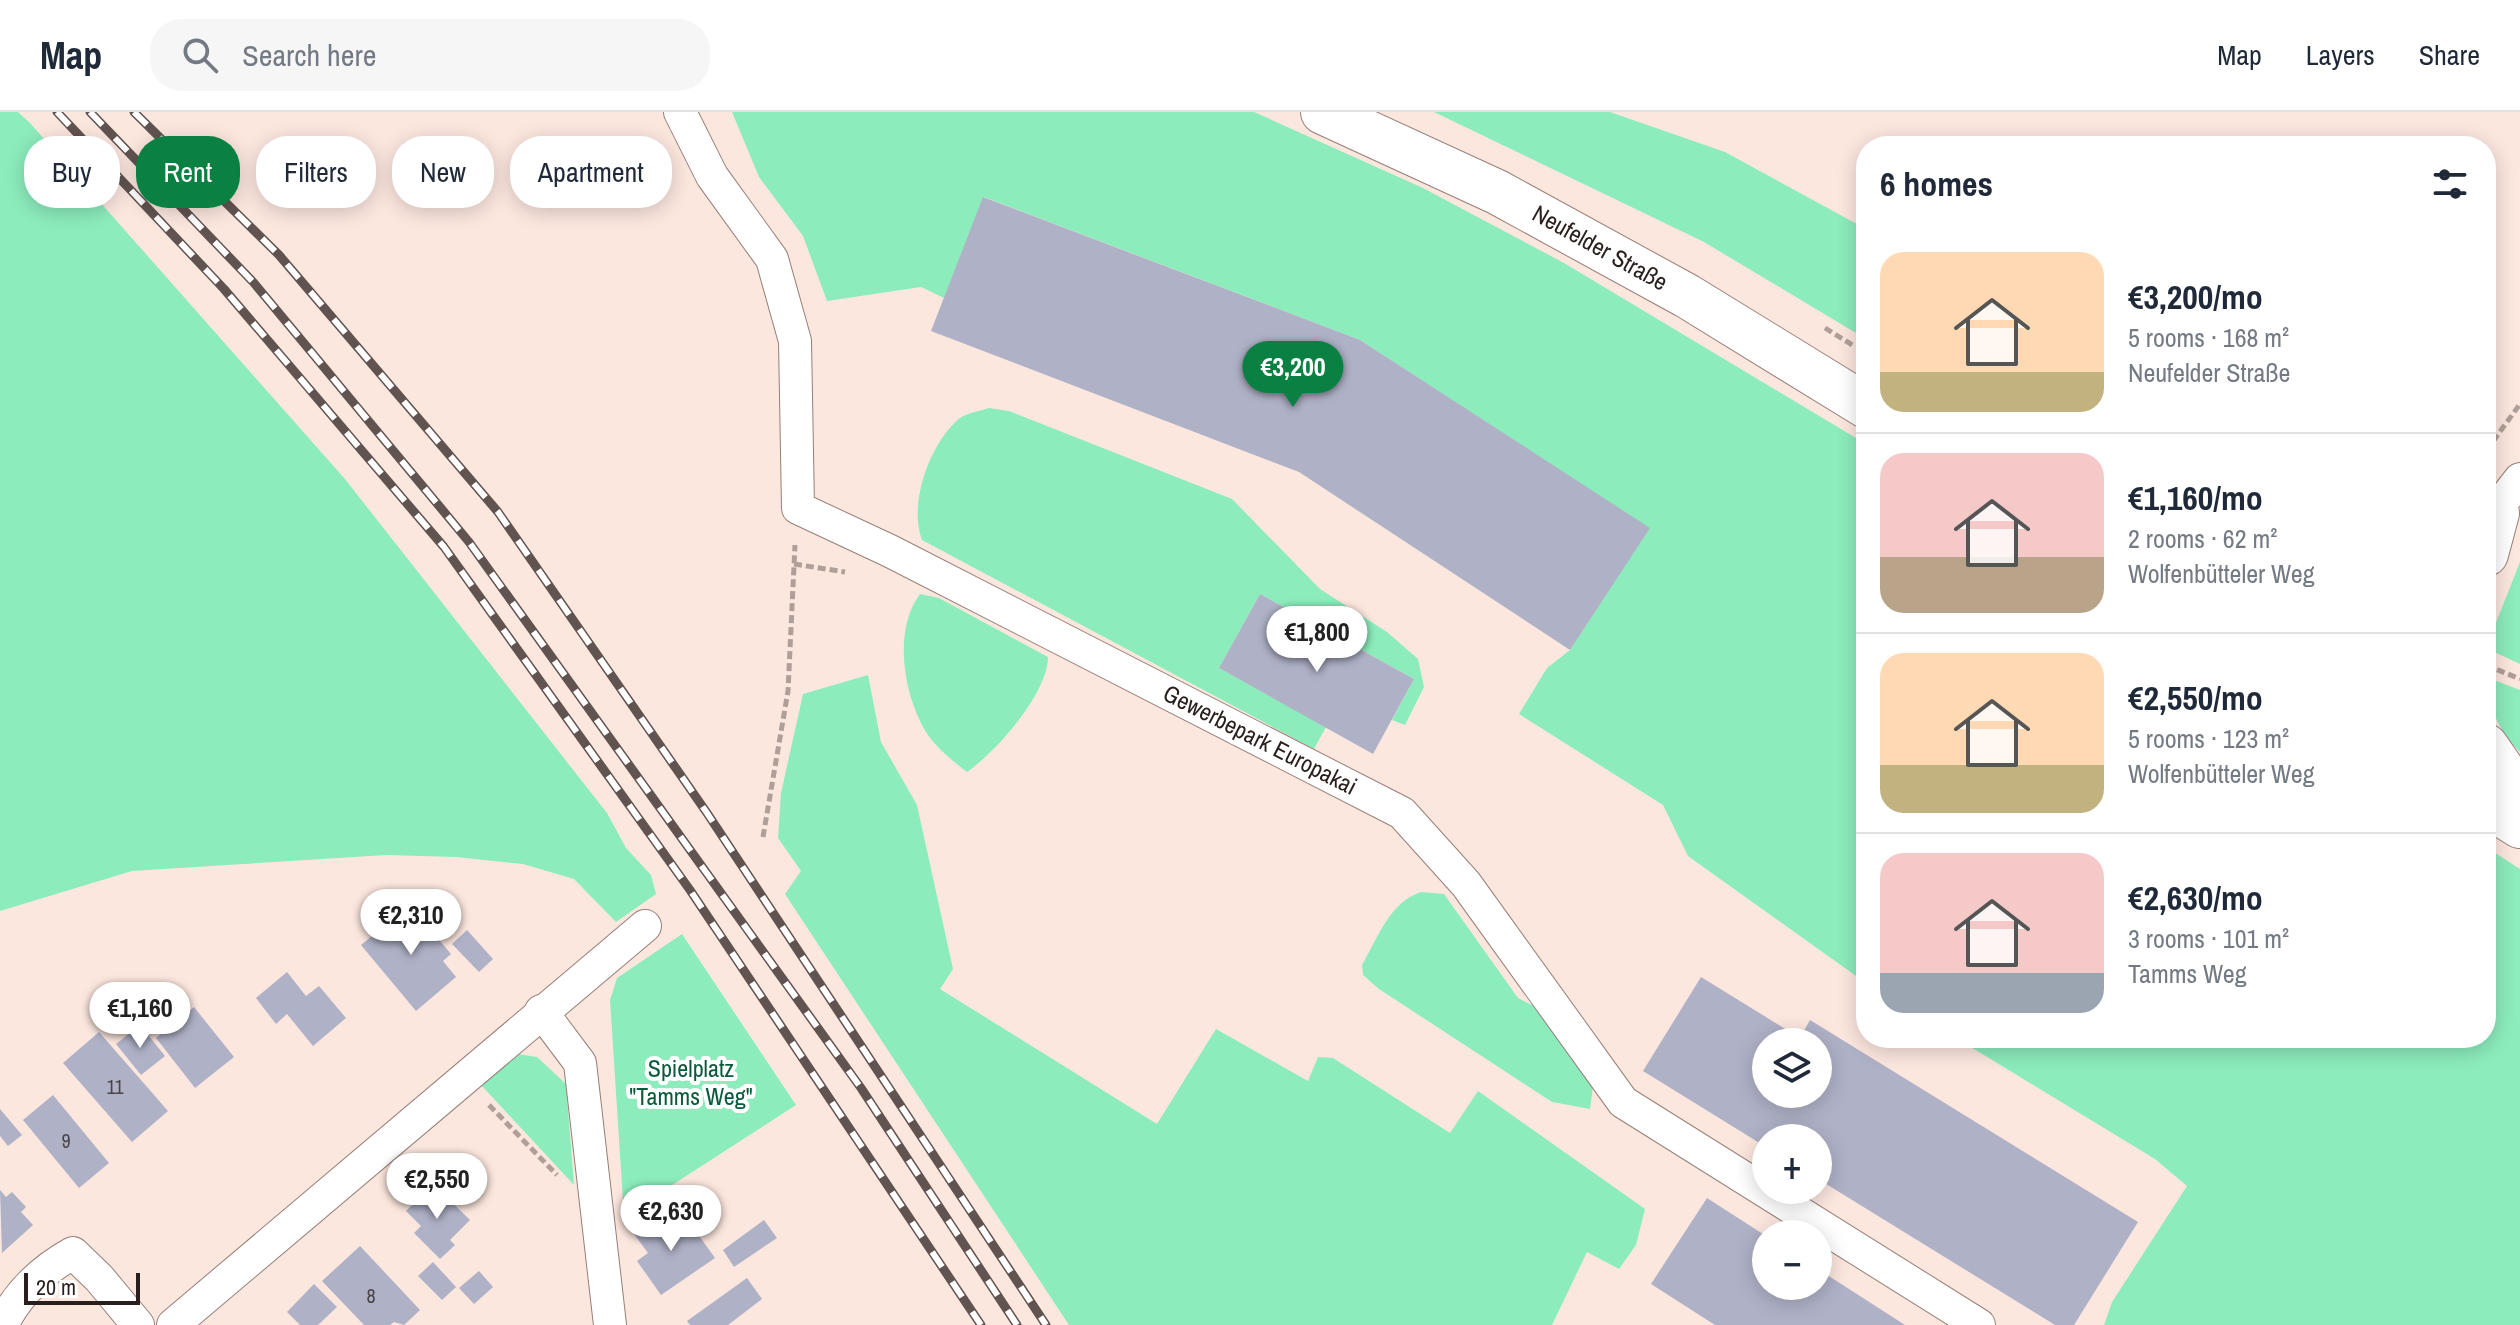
<!DOCTYPE html>
<meta charset="utf-8">
<style>
:root{--surface:#fff;--page:#f6f6f7;--text:#1f2937;--muted:#747a83;--line:#e0e1e3;--accent:#0b8043}
body{margin:0;font-family:"Archivo Narrow",sans-serif;background:var(--page);color:var(--text);height:100vh;display:flex;flex-direction:column;font-size:30px;white-space:nowrap}
*{box-sizing:border-box;margin:0}
p{font-size:26px;color:var(--muted)}
.icon{flex:none;width:44px;height:44px;fill:none;stroke:currentColor;stroke-width:2;stroke-linecap:round;stroke-linejoin:round}
.map{position:relative;flex:1;overflow:hidden}
.sheet{position:absolute;left:1856px;top:24px;width:640px;height:912px;display:flex;flex-direction:column;background:var(--surface);border-radius:32px;box-shadow:0 4px 20px #0003}
.sheet>*{flex:none}
.guide{position:absolute;left:24px;top:24px;width:760px;height:72px;display:flex;gap:16px}
.buttons{position:absolute;left:1752px;top:916px;display:grid;gap:16px}
.buttons a{display:grid;place-items:center;width:80px;height:80px;border-radius:50%;background:var(--surface);box-shadow:0 4px 20px #0003;font-size:40px}
.scale{position:absolute;left:24px;bottom:20px;width:116px;box-sizing:border-box;padding-left:8px;border:4px solid #291f1c;border-top:0;font-size:22px;line-height:28px;white-space:nowrap;color:#291f1c;-webkit-text-stroke:6px #fff;paint-order:stroke}
.price{position:absolute;translate:-50% -68px;padding:0 18px;border-radius:28px;background:#fff;color:#222;font-size:26px;line-height:52px;filter:drop-shadow(0 2px 4px #0008)}
.price::after{content:'';position:absolute;left:50%;top:48px;width:24px;height:18px;margin-left:-12px;background:inherit;clip-path:polygon(0 0,100% 0,50% 100%)}
.price.on{background:var(--accent);color:#fff}
ul{padding:0;list-style:none}
li{display:flex;align-items:center;gap:24px;height:200px;padding:0 24px}
li+li{border-top:2px solid var(--line)}
li span{display:grid;place-items:center;flex:none;width:224px;height:160px;border-radius:24px;color:#555}
li>.icon{margin-inline-start:auto}
span .icon{width:96px;height:96px;fill:#fffc;stroke-width:1}
li b{font-size:34px}
h2{display:flex;justify-content:space-between;align-items:center;height:96px;padding:0 24px;font-size:34px}
.pill{padding:0 28px;border-radius:32px;background:var(--surface);box-shadow:0 4px 20px #0003;font-size:28px;line-height:72px}
.pill.on{background:var(--accent);color:#fff}
header{display:flex;align-items:center;gap:48px;box-sizing:border-box;height:112px;padding:0 40px;background:var(--surface);border-bottom:2px solid var(--line)}
header strong{font-size:38px}
nav{display:flex;gap:44px;margin-inline-start:auto;font-size:28px}
.search{width:560px;height:72px;background:var(--page);display:flex;align-items:center;gap:20px;box-sizing:border-box;padding:0 28px;border-radius:32px;color:var(--muted);font-size:30px}
.map>svg:first-child{display:block}
.green{fill:#8cecbc}
.building{fill:#afb1c7;fill-rule:evenodd}
.lines{fill:none;stroke-linecap:round;stroke-linejoin:round}
.street-casing{stroke:#967f77;stroke-width:34}
.secondary-casing{stroke:#967f77;stroke-width:46}
.path{stroke:#b09f99;stroke-width:5;stroke-dasharray:8 4;stroke-linecap:butt}
.street{stroke:#fff;stroke-width:32}
.secondary{stroke:#fff;stroke-width:44}
.rail-casing{stroke:#615450;stroke-width:9}
.rail{stroke:#fff;stroke-width:6;stroke-dasharray:18;stroke-linecap:butt}
.labels{text-anchor:middle;stroke-width:8;stroke-linejoin:round;paint-order:stroke}
.number-label{font-size:20px;fill:#4a4447}
.street-label{font-size:24px;fill:#291f1c;stroke:#fff}
.park-label{font-size:24px;fill:#0a5a3c;stroke:#fff}
</style>
<header>
<strong>Map</strong>
<div class="search"><svg class="icon" aria-label="search" viewBox="0 0 24 24"><circle cx="10" cy="10" r="6"/><path d="M15 15l6 6"/></svg>Search here</div>
<nav><a>Map</a><a>Layers</a><a>Share</a></nav>
</header>
<div class="map">
<svg width="2520" height="1213" viewBox="0 0 2520 1213">
<rect width="100%" height="100%" fill="#fce7df"/>
<g class="green">
<path d="M0,0H18L30,11L345,367L607,701L626,736L651,763L656,782L616,810L574,767L523,752L456,745L386,743L132,759L0,799Z"/>
<path d="M732,0H1254L1423,76L1564,151L1866,332V871L1688,744L1663,693L1519,602L1547,556L1570,538L1649,416L1360,228L984,85L944,186L921,175L827,189L803,124L759,65Z"/>
<path d="M1434,0H1610L1725,40L1866,117V227L1704,130Z"/>
<path d="M989,296L1009,299L1232,387L1320,477L1387,520L1418,547L1424,575L1405,613L1392,608L1414,567L1260,482L1219,556L1326,615L1314,637L922,428C908,392 930,330 960,306C967,301 980,299 989,296Z"/>
<path d="M2520,450V552L2486,536Z"/>
<path d="M920,482L939,486L1048,545C1048,581 996,640 967,660C953,649 936,636 926,620C903,582 893,518 920,482Z"/>
<path d="M868,563L881,630L917,693L953,857L940,877L1157,1012L1216,917L1308,969L1318,945L1333,946L1450,1021L1478,979L1645,1097L1636,1133L1619,1157L1587,1140L1552,1213H1069L785,782L801,759L778,726L781,681L803,582Z"/>
<path d="M2486,565L2520,578V640C2500,621 2486,592 2486,565Z"/>
<path d="M2486,735L2520,757V1213H2104L2112,1190L2187,1074L2155,1047L1956,926H2486Z"/>
<path d="M1421,780L1444,782L1518,886L1536,895L1593,974L1590,997L1552,990L1379,877L1363,863L1362,853C1378,825 1390,790 1421,780Z"/>
<path d="M682,822L796,993L624,1104L610,888L617,866Z"/>
<path d="M518,942L537,945L566,972L574,1073L482,974Z"/>
</g>
<g class="building">
<path d="M983,85L1360,228L1650,416L1570,538L1299,360L931,219Z"/>
<path d="M1260,482L1414,567L1373,642L1219,556Z"/>
<path d="M440,791L456,809L441,822L425,804Z"/>
<path d="M410,793L451,842L443,849L456,865L416,899L361,833Z"/>
<path d="M467,818L493,847L479,860L452,832Z"/>
<path d="M287,860L306,884L319,874L346,906L313,934L287,902L276,912L256,886Z"/>
<path d="M1701,865L1800,926L1810,908L2138,1110L2074,1213H2055L1818,1067V1026H1766V1035L1643,959ZM1766,930H1818V982H1766Z"/>
<path d="M194,895L234,945L195,976L156,926Z"/>
<path d="M140,913L165,944L141,963L116,932Z"/>
<path d="M99,920L168,999L132,1030L63,951Z"/>
<path d="M53,983L109,1051L79,1076L23,1008Z"/>
<path d="M0,997L22,1023L8,1034L0,1024Z"/>
<path d="M433,1072L470,1108L450,1128L455,1133L440,1147L414,1121L421,1114L406,1099Z"/>
<path d="M0,1078L6,1085L12,1080L26,1095L21,1100L33,1113L2,1141Z"/>
<path d="M1707,1086L1766,1124V1174H1818V1157L1905,1213H1715L1651,1172Z"/>
<path d="M664,1101L677,1121L690,1111L715,1146L661,1183L637,1149L648,1141L634,1122Z"/>
<path d="M764,1108L777,1126L734,1155L723,1138Z"/>
<path d="M360,1134L420,1198L404,1213L394,1210L390,1213H364L322,1169Z"/>
<path d="M433,1150L456,1175L442,1188L418,1164Z"/>
<path d="M479,1159L493,1175L474,1192L459,1176Z"/>
<path d="M747,1166L762,1187L728,1213H690L687,1209Z"/>
<path d="M314,1172L337,1195L318,1213H300L287,1200Z"/>
</g>
<g class="lines">
<g class="street-casing">
<g id="street">
<path d="M680,0L712,64L772,147L795,229L798,396L890,439L1402,701L1466,772L1623,990L1979,1213"/>
<path d="M2486,411L2520,367"/>
<path d="M541,899L580,951L610,1213"/>
<path d="M2,1213C18,1181 42,1158 73,1141L99,1166L138,1213"/>
<path d="M173,1213L645,814"/>
</g>
</g>
<g class="secondary-casing">
<g id="secondary">
<path d="M1323,0L1497,80L1687,184L1866,294"/>
<path d="M2486,442L2497,401"/>
<path d="M2486,634L2520,683"/>
<path d="M2486,693L2520,714"/>
</g>
</g>
<g class="path">
<path d="M1825,216L1854,234"/>
<path d="M2486,339L2520,292"/>
<path d="M794,452L845,460"/>
<path d="M2486,553L2520,567"/>
<path d="M763,725L788,579L795,433"/>
<path d="M489,993L557,1063"/>
</g>
<use href="#street" class="street"/>
<use href="#secondary" class="secondary"/>
<g class="rail-casing">
<g id="rail">
<path d="M57,0L224,177L444,435L690,778L981,1213"/>
<path d="M90,0L254,171L469,430L861,976L1017,1213"/>
<path d="M134,0L279,143L498,400L707,701L1046,1213"/>
</g>
</g>
<use href="#rail" class="rail"/>
</g>
<g class="labels">
<g class="number-label">
<text x="115" y="982">11</text>
<text x="66" y="1036">9</text>
<text x="371" y="1191">8</text>
</g>
<g class="street-label">
<text transform="translate(1600 136) rotate(29)" y="8">Neufelder Straße</text>
<text transform="translate(1260 628) rotate(27)" y="8">Gewerbepark Europakai</text>
</g>
<g class="park-label">
<text x="691" y="965">Spielplatz<tspan x="691" dy="28">"Tamms Weg"</tspan></text>
</g>
</g>
</svg>
<div class="buttons">
<a><svg class="icon" aria-label="layers" viewBox="0 0 24 24"><path d="M12 4l9 5-9 5-9-5zM3 14l9 5 9-5"/></svg></a>
<a>+</a>
<a>−</a>
</div>
<div class="scale">20 m</div>
<b class="price on" style="left:1293px;top:297px">€3,200</b>
<b class="price" style="left:1317px;top:562px">€1,800</b>
<b class="price" style="left:411px;top:845px">€2,310</b>
<b class="price" style="left:140px;top:938px">€1,160</b>
<b class="price" style="left:437px;top:1109px">€2,550</b>
<b class="price" style="left:671px;top:1141px">€2,630</b>
<div class="guide">
<a class="pill">Buy</a>
<a class="pill on">Rent</a>
<a class="pill">Filters</a>
<a class="pill">New</a>
<a class="pill">Apartment</a>
</div>
<section class="sheet">
<h2>6 homes<svg class="icon" aria-label="filters" viewBox="0 0 24 24"><path d="M4 7h16M4 17h16"/><circle cx="9" cy="7" r="2"/><circle cx="15" cy="17" r="2"/></svg></h2>
<ul>
<li><span style="background:linear-gradient(#ffd9b3 75%,#c2b280 0)"><svg class="icon" aria-label="home" viewBox="0 0 24 24"><path d="M3 11l9-7 9 7M6 9v11h12V9"/></svg></span><div><b>€3,200/mo</b><p>5 rooms · 168 m²</p><p>Neufelder Straße</p></div></li>
<li><span style="background:linear-gradient(#f6c9c9 65%,#b9a48a 0)"><svg class="icon" aria-label="home" viewBox="0 0 24 24"><path d="M3 11l9-7 9 7M6 9v11h12V9"/></svg></span><div><b>€1,160/mo</b><p>2 rooms · 62 m²</p><p>Wolfenbütteler Weg</p></div></li>
<li><span style="background:linear-gradient(#ffd9b3 70%,#c2b280 0)"><svg class="icon" aria-label="home" viewBox="0 0 24 24"><path d="M3 11l9-7 9 7M6 9v11h12V9"/></svg></span><div><b>€2,550/mo</b><p>5 rooms · 123 m²</p><p>Wolfenbütteler Weg</p></div></li>
<li><span style="background:linear-gradient(#f6c9c9 75%,#9aa5b1 0)"><svg class="icon" aria-label="home" viewBox="0 0 24 24"><path d="M3 11l9-7 9 7M6 9v11h12V9"/></svg></span><div><b>€2,630/mo</b><p>3 rooms · 101 m²</p><p>Tamms Weg</p></div></li>
</ul>
</section>
</div>
